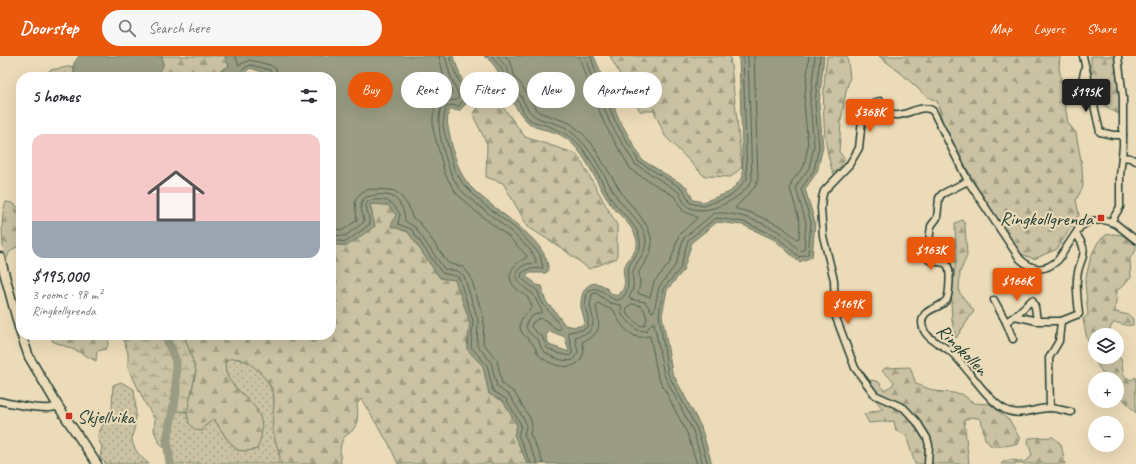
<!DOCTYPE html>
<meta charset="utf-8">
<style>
:root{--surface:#fff;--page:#f7f7f7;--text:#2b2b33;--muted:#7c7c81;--accent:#ea580c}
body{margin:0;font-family:Caveat,sans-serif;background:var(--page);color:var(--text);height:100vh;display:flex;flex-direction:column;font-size:15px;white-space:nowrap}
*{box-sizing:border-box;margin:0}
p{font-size:13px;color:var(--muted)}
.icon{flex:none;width:22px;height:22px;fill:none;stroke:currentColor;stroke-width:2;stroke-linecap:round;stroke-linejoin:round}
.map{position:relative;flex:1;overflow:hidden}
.side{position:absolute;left:16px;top:16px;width:320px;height:268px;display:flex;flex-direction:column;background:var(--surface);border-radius:16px;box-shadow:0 4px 16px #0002}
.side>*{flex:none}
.guide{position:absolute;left:348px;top:16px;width:380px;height:36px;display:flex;gap:8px}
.tools{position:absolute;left:1088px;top:272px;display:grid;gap:8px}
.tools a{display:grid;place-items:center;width:36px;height:36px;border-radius:50%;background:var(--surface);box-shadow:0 4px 16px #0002;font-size:20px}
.price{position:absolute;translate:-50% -34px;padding:0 9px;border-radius:4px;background:var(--accent);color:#fff;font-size:13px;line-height:26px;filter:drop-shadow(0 1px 2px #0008)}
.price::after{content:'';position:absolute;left:50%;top:24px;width:12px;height:9px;margin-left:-6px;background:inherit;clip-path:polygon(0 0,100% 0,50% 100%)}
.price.current{background:#222;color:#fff}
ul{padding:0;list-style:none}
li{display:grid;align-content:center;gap:8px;height:212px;padding:0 16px}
li span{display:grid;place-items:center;height:124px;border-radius:12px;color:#555}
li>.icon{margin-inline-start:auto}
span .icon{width:72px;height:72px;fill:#fffc;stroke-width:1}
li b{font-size:17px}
h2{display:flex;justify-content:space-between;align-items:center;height:48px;padding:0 16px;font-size:17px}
.chip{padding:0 14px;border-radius:18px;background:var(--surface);box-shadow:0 4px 16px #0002;font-size:14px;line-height:36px}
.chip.current{background:var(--accent);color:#fff}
header{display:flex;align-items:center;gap:24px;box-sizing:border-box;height:56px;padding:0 20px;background:var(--accent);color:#fff}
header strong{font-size:19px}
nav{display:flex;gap:22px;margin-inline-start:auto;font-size:14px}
.search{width:280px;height:36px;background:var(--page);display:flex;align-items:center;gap:10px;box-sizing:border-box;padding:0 14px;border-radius:22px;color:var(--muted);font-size:15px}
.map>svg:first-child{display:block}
.grass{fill:url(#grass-dots);stroke:#74806b}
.forest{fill:url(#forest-firs);stroke:#74806b}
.wetland{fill:url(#wetland-marsh);stroke:#74806b}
.water{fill:#9a9d83;stroke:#697763;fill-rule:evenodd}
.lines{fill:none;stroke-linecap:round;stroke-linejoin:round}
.shore{stroke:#506354;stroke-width:1}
.river{stroke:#9a9d83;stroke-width:9}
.minor-casing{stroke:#1f3d34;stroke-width:9}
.major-casing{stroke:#1f3d34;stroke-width:11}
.minor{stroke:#ecdbb8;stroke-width:6}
.major{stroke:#ecdbb8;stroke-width:8}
.poi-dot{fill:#c8321e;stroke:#ecdbb8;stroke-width:1.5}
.labels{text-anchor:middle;stroke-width:4;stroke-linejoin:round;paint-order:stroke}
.poi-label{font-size:19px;fill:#1f3d34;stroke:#ecdbb8;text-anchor:end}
.street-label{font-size:19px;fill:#1f3d34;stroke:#ecdbb8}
</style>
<header>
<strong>Doorstep</strong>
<div class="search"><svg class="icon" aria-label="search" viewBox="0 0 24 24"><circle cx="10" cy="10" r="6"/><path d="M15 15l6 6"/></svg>Search here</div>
<nav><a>Map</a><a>Layers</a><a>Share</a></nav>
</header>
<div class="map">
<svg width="1136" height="408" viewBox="0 0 1136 408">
<defs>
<pattern id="grass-dots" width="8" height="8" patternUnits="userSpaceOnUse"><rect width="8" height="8" fill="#cac2a2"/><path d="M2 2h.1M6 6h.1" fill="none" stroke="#a39f85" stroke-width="1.8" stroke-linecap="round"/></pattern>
<pattern id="forest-firs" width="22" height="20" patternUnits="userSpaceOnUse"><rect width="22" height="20" fill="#cac2a2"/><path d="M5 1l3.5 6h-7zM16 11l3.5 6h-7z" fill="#a39f85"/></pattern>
<pattern id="wetland-marsh" width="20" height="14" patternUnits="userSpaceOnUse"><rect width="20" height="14" fill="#cac2a2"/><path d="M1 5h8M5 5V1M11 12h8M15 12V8" fill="none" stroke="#a39f85"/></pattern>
</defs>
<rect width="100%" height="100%" fill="#ecdbb8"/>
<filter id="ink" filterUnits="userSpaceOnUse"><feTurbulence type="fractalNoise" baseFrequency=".025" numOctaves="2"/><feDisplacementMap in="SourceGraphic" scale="8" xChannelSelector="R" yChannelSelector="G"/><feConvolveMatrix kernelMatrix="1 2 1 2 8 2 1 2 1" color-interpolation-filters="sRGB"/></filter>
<g filter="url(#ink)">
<g class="grass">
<path d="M231,302C236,303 241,303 246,305C258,310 273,330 274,344C275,353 272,362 273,372C274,384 280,395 281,408H169V383L176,355L187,356L189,367L202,375L205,370L214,363L227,383L237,394L247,395L257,393L261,379L253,348L238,334L228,323L225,309L226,304Z"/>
<path d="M121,326L134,333C135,344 137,356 135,367C135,372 132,378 132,383C133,394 141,401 149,408H106L100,401L102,391L98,383V378L112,352L113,329Z"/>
</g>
<g class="forest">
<path d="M162,0H225L229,10L211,21H154L163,10Z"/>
<path d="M610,0H730L742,111L731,121L704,120L665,80L654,55H640Z"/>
<path d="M827,0H847L850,21L846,35L841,65L839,96L845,103L838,114L833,117C821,81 822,37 827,0Z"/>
<path d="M879,0H1060L1059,11L1068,67L1076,77L1082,110L1083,131L1076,144L1079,159L1057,193L1034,203L1021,198L977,131L943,68L937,45L927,41L902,18Z"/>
<path d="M1091,0H1117L1121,32L1120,59C1114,55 1103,50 1099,44C1090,32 1091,14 1091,0Z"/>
<path d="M492,36L525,81L577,98L617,169V202L589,213L563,193L528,171L503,127L486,121L487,88L473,59L484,42Z"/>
<path d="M6,146C12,146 19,150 21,156C23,161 21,185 21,192L17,191C9,195 7,199 6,208C2,194 0,157 6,146Z"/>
<path d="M370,148L388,149L397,159L391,170L408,176L440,222L455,223L470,266L467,293L483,310L489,338L503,345L517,369L525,403L528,408H398L389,388L361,343L357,348C358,357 359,367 352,375C349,378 345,379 343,383C339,391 340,400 341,408H281C280,396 275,386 273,375C271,361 276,348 273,335C270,327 264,321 258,315C249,306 239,299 226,304C218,340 279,340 257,393L247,395L237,394L227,383L214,363L205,370L202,375L195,374L189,367L187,356L196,315L184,279H331V188L347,190Z"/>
<path d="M962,164L965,168L967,200L960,216L959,236L974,255L956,282L952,265L951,245L956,203L955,167Z"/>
<path d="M1114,178L1122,179L1136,189V194L1130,202L1131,222L1117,235L1115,256L1129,259L1133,263V269C1125,271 1121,266 1113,267L1107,279H1095V301H1117V300L1121,303L1124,320L1131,324L1136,321V357L1117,336V323H1107C1092,304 1087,286 1083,263L1088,259L1085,226L1091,200L1098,186L1106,179Z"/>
<path d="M53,279H108C109,285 109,288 106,293L97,295L96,305L77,295L52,285Z"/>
<path d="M910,311L916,328L935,335L962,338L974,347L990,348L1010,365L1020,383L1018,388L1003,390H991L985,383L981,363L972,361L964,364L969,408H915L906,379L896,375L894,365L869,367L864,358L883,353L865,331L868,326L872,324L879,326L884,334L893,329L894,325L882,315L885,312Z"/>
<path d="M1053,381L1061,388L1065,408H1001C1007,401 1016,405 1024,406L1030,402L1032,399L1028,386L1029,382Z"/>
</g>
<g class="wetland">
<path d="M74,10V17L71,21H43L50,14Z"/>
<path d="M122,279H184L185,281L196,315L187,356L176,355L169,383V391L164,392L159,386L154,375L155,364L150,355L145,347L128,311V297Z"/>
</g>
<g class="water">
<path d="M79,0H162L163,10L154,21H71L74,17V7Z"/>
<path d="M225,0H453L468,40L466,48L459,55L451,53C445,60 448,72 450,80C453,95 457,112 466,125C484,151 551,181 548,215L546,217H530L525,220L534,226L536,229L542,230L543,232V238L547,247L554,254L565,269L575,271L583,269L585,267C584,261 582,256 581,251C580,239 586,222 602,229C607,231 609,237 614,239C617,240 617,239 620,238C621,235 624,233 624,230C626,224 622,217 624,212C627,202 639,195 637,185C634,170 621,161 612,150C595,128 588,97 564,81C555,75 544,74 535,71C524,66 512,47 508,36L499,31L498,25L500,20C498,13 492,8 488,1L486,2L484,0H594L619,63L642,104L687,131L693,144L703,146L730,136L743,121L739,0H824L819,48L823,91L817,116L805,133L815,166L812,201L799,206L775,184L743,169L717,166L692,186L683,215L667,234L662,259L672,316L701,371L712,408H528L514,379L517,369L503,345L489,338L483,310L467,293L470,266L455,224L440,222L408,176L391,170L396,159L388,149L370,148L375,170L347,190L331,188V21H269L268,18L250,12L241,21H211L229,10ZM550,275L565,281L569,296L549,289L546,279Z"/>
</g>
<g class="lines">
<g class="shore">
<path d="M235,0L239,9L250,4L270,9L276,13L278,21"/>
<path d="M439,0L444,21L452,36L451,38L444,40L438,45L433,59V73L445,118L456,137L475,155L509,181L527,200L526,202C514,207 503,220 516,232C520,236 525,238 528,242C530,245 531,248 532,251C529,257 521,260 520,268C519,279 528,281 533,288C536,292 536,296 539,299C548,309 575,318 582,301C585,296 583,291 582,286C604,276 599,270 596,250L598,247L607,252L614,254C617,264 627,278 637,281C642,282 646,280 650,280L658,321L687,377L697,408"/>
<path d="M445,0L450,19L459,40L457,44C445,44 439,50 439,63C438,82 448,116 459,132C472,148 538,190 536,207L527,208L521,211L517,215L516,221L519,227L533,238L542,255L541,257C532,258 521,267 529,276C531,280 536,281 538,284C540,286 540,291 542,293C546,300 565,307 573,304L578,296L575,281L588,277L593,269V262L590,250L592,238L596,237L610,247L621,249L622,259L637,274L646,275L652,267H654L664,319L693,375L703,408"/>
<path d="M450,0C451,17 472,37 459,50L450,49L446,52L444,60L443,71L454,113L463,128L482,147L516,173L536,194L540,198L543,212L529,213L522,217L521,221C523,224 535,233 538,235C540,250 555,259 561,272L559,274C551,271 549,264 540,262L532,267L531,271L538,278L542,280L547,292L557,297L569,300L572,298V294L568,276L582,274L586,272L588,269V262L585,250L587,236C603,223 612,255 624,240C631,231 626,223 628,214C630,203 643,196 640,184C637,168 623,159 614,147C601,128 591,97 573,83C565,77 556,73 546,69C540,67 532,67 527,61C523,56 521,50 518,45C517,43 515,42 514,41C512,38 513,35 510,33C508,30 505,30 502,28C502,26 504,24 504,21C505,14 496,7 492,0"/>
<path d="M498,0C504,11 510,10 509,25C521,33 523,51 533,59C542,66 559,66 569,74C592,91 603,119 618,143C627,156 645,167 646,185C646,197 638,203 634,213C631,218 634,225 633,231C633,235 630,238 629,242L630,243L645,246L652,256L654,255L659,231L675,210L684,182L713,158C729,153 765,167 779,176C787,181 793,189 800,195L804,194L806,167L796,132L798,127L809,112L814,90L810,47L815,0"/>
<path d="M505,0L511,7L515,22L521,28L536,54L541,57L570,67L582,77L592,88L624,141L638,157L647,170L651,181L652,188L650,198L639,216L640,229L638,236L639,238L650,241L654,226L670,207L679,179L696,163L697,161L683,155L674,140L634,116L630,112L605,69L585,19L579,0"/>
<path d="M585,0L590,17L610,67L635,108L679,136L683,145L688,151C708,161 742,143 752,124L748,0"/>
<path d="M591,0L595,15L615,65L639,106L683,133L690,147L704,150L731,140L747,123L743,0"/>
<path d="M754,0L758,123L755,131L735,152L737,153L749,156L781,170L797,183L799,182L800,167L790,132L792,125L804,110L808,90L804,47L809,0"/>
<path d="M239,21C239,16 246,10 251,9L270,14L273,21"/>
<path d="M331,173L343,174L357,164L355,146L357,141L362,136L370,133L389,134L395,135L400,139L409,151L412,161L420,167L448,207L463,211L470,219L484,263L483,287L497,304L502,328L514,336L530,362L532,369L530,378L541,401L543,408"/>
<path d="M331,179L345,180L364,166C364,160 359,152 362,145C365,138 387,137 393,141C401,146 405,156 405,165L415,171L444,213L458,215L464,220L478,264L477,289L491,306L497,331L510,340L525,365L526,370L524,379L536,403L537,408"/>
<path d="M331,184L346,186L370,168L366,149L368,145C386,142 391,144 400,158L398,168L411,173L442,217L456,220L459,222L473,265L471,291L487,309L493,335L506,343L520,367L521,370L518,379L531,408"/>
<path d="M632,248C644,249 644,252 647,263L644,270L639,269L626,257L627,252Z"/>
<path d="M708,408L697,373L668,318L659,259L663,233L680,213L688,184L716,162L744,166L776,180L799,201L808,198L811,166L801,133L814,114L819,91L815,48L820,0"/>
</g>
<path class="river" d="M165,279L176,305V338L167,384L170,408"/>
<g class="minor-casing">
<g id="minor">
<path d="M1083,0L1100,76L1113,79H1123"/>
<path d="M1078,40L1085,12"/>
<path d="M1122,101L1130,102L1136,105"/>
<path d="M968,125L942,138L939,142L937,162L931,170L927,200L929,204C934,207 941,205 946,208C952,210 949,238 947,243C941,254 922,251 922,267C923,283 941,287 951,296C967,310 989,348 1008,355C1022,360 1036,352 1050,352C1057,352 1065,355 1071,356"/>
<path d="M1111,166L1120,151V120L1123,90V42L1118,0"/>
<path d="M994,244L1006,266L1015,260L1032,244L1035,251L1037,265"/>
<path d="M1015,260L1037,265H1061"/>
<path d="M1006,266L1013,283"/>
<path d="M0,345C13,348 47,356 58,350"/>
<path d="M1050,352L1049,302L1059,285L1061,265L1079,258C1078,246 1076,234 1077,223C1078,202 1092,199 1076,178"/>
<path d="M928,408L929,389L927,382L917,366L904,352L875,339L855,312L835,259L834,224L823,180L821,152L822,142L824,135L849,109L855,99L859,92L862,64L870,51L876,46L880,45C882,48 884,53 887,56C901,67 919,45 933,55L968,125L1020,203C1033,215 1045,216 1058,204L1080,171L1090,165L1104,164L1111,166L1116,168L1136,184"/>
</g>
</g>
<g class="major-casing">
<path id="major" d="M0,201L20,275L29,301L58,350L97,408"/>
</g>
<use href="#minor" class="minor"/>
<use href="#major" class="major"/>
</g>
</g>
<g class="poi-dot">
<rect x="1097" y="158" width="8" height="8" rx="2"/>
<rect x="65" y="356" width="8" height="8" rx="2"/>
</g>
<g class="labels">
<g class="poi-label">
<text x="1093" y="169">Ringkollgrenda</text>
<text x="77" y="367" text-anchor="start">Skjellvika</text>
</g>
<g class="street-label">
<text transform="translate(963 293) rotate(45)" y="7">Ringkollen</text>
</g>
</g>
</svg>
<div class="tools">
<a><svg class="icon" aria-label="layers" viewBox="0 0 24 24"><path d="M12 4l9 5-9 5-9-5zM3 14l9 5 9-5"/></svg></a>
<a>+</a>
<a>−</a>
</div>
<b class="price current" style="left:1086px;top:57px">$195K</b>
<b class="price" style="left:870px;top:77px">$368K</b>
<b class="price" style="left:931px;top:215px">$163K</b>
<b class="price" style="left:1017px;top:246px">$166K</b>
<b class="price" style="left:848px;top:269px">$169K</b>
<div class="guide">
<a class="chip current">Buy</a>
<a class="chip">Rent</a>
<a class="chip">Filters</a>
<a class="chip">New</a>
<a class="chip">Apartment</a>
</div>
<section class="side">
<h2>5 homes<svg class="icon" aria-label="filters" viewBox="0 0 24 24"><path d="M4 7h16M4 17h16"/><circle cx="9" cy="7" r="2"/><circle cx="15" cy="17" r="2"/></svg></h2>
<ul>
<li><span style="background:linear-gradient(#f6c9c9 70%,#9aa5b1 0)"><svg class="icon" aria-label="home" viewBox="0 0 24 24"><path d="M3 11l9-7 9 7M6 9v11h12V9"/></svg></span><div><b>$195,000</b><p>3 rooms · 98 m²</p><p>Ringkollgrenda</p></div></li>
</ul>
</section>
</div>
